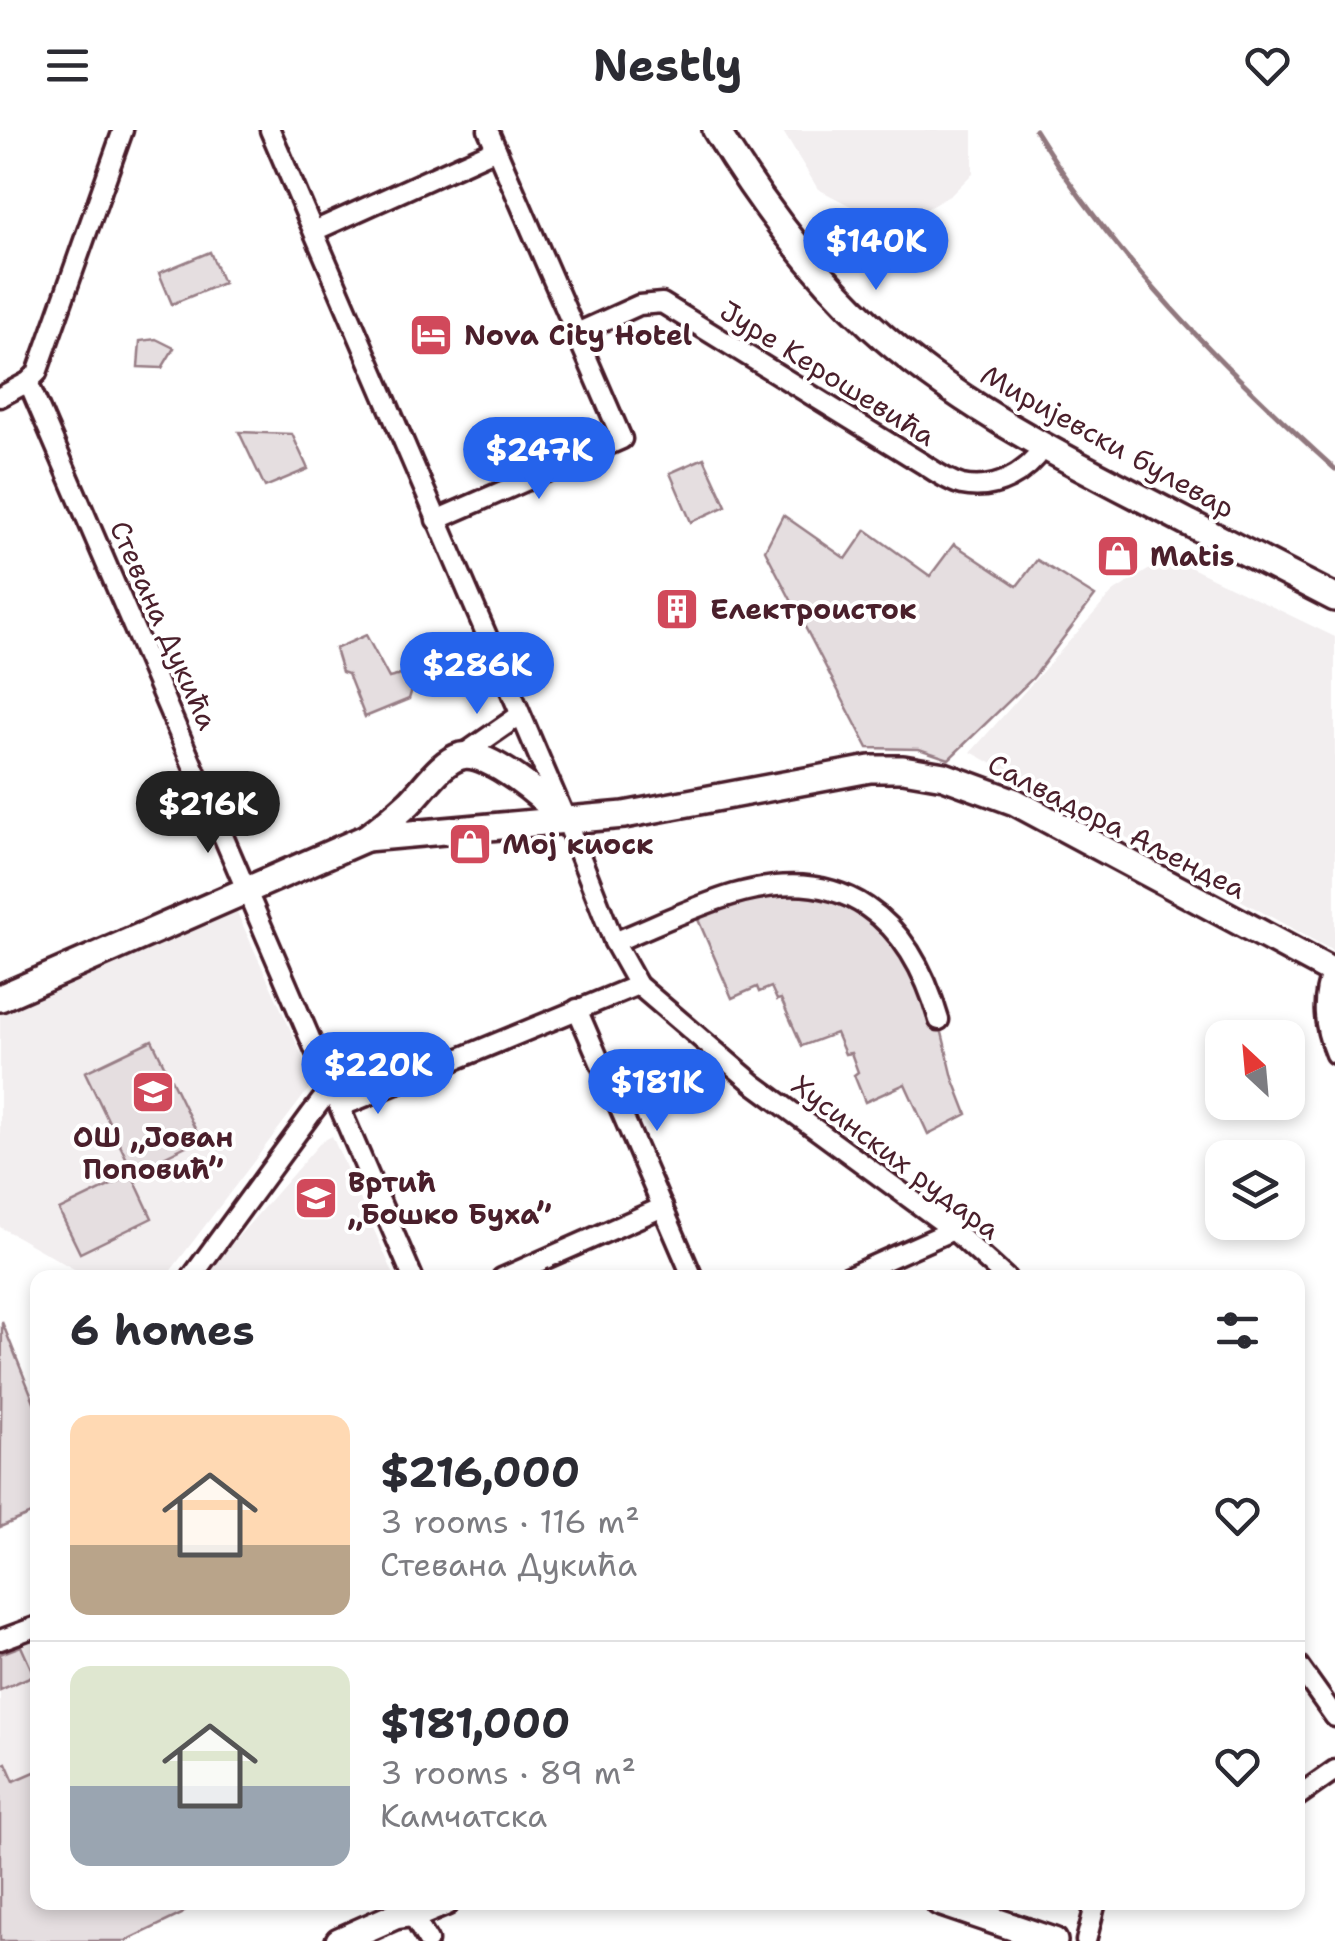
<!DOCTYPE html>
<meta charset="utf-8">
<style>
:root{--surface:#fff;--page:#f7f7f7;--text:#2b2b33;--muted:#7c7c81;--line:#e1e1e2;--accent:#2563eb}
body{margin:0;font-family:"Shantell Sans",sans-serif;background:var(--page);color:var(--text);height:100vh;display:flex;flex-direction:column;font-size:38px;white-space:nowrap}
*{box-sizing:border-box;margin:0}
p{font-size:32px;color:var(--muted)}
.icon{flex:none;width:55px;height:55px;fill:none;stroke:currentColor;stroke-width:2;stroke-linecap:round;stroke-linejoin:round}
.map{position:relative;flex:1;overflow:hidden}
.sheet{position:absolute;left:30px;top:1140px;width:1275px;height:640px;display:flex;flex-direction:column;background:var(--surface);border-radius:20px;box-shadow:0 5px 15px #0003}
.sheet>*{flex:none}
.needle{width:65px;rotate:334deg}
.buttons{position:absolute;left:1205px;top:890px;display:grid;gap:20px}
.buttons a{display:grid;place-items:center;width:100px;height:100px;border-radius:20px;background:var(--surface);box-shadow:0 5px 15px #0003;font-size:50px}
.price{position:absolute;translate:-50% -85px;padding:0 22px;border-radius:35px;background:var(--accent);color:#fff;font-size:32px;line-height:65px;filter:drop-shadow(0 2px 5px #0008)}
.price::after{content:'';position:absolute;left:50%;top:60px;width:30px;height:22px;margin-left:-15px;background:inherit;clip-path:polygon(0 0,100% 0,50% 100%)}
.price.on{background:#222;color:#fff}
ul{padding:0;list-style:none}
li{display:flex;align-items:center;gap:30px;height:250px;padding:0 40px}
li+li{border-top:2px solid var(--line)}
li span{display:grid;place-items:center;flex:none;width:280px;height:200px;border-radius:20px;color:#555}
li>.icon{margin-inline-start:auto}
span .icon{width:120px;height:120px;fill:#fffc;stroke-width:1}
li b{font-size:42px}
h2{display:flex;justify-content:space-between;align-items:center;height:120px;padding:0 40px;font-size:42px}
header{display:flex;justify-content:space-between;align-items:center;height:130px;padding:0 40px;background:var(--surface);font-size:45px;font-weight:700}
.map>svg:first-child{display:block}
.built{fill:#f2eeef}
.green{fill:#e5dee0;stroke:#987e86;stroke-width:2.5}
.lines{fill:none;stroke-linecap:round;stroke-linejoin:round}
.stream{stroke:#91787e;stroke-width:5}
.street-casing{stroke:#4a1f2b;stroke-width:25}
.secondary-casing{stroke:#4a1f2b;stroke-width:32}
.street{stroke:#fff;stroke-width:18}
.secondary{stroke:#fff;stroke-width:25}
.labels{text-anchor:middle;stroke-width:8;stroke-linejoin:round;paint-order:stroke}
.poi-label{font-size:28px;font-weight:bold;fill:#4a1f2b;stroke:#fff;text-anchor:start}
.street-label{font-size:28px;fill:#4a1f2b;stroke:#fff}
</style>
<header><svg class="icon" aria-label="menu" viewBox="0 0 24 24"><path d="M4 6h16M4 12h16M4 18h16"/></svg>Nestly<svg class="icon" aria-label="heart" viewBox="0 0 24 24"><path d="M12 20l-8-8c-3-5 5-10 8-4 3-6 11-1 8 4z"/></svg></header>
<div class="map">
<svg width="1335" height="1811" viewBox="0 0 1335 1811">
<rect width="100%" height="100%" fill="#fff"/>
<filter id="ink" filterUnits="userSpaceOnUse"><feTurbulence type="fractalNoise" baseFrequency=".01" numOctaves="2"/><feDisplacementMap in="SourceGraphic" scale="20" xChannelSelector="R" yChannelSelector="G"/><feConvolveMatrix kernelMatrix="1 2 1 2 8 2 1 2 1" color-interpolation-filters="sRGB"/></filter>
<g filter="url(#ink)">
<g class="built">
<path d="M782,0H973V43L951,65L893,98L818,59Z"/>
<path d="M1169,427L1335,507V822L971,622L1113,462Z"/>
<path d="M235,778L308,938L311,956L166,1147H88L0,1097V879Z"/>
<path d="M332,1006L395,1147H208L224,1123L321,1012Z"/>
<path d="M37,1510V1755L0,1753V1524Z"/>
</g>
<g class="green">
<path d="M210,122L223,153L172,174L159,143Z"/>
<path d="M156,209L174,218L162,238L138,237L140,211Z"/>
<path d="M239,302L292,304L308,339L265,357Z"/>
<path d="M704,328L726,376L691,392L670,343Z"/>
<path d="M783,385L846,429L866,400L930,446L954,414L1017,456L1037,430L1095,466L1033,548L949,629L919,619L868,618L765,420Z"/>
<path d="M366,505L389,548L401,545L413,556L409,569L365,587L348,544L342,542L335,519Z"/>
<path d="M801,754L886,790L939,890L953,948L967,984L928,1004L905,954L865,972L854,945L858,942L851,923L845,924L836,903L802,916L781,869L777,870L771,857L759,862L757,857L732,868L694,780Z"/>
<path d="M152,910L200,1009L133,1042L85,942Z"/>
<path d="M132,1045L152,1088L80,1123L59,1080Z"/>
<path d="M2,1192L37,1279L38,1381L0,1397Z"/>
<path d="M21,1516L34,1545L0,1560V1524Z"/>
<path d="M6,1633L14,1651L37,1641L38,1772L191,1773L182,1784L126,1811H0V1636Z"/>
</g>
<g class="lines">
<path class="stream" d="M1035,0C1115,129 1222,237 1335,339"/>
<g class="street-casing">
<g id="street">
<path d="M270,0L566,690L614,812L638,855L754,954L953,1100L1006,1148"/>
<path d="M314,101L496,19"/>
<path d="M577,203L639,175L662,173L920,332C933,340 947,351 962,355C996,362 1027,343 1044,317"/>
<path d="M28,252L413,1148"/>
<path d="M0,267L28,252L37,243L123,0"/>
<path d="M436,390L622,309L488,0"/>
<path d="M461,626L520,585"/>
<path d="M614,812C654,796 694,776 735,764C844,733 910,788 939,890"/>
<path d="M1332,841C1321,870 1323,895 1335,924"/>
<path d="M577,879L693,1148"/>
<path d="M340,977L638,855"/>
<path d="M191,1148L311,984L321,971L334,963"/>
<path d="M502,1148L663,1077"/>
<path d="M845,1148L953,1100"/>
<path d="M0,1510L38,1496"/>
<path d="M1298,1535L1335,1587"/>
<path d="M1298,1666L1335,1640"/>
<path d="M407,1777L428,1811"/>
<path d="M1086,1811L1096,1772"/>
</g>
</g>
<g class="secondary-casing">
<g id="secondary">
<path d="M716,0C760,72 809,139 871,196C949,268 1046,319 1139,367C1204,401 1270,435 1335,468"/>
<path d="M366,708L624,685L870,639H903L944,646L1015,672L1335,843"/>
<path d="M0,868L366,708C381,697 395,686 409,673C424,659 440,632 461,626C489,619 547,672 566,690"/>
<path d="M939,1772L1054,1811"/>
<path d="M339,1811L395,1786L422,1782L446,1772"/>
</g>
</g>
<use href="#street" class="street"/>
<use href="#secondary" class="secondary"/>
</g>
</g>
<defs>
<g id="hotel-square" transform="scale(2.25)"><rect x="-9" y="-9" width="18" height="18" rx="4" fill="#d1495b" stroke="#fff"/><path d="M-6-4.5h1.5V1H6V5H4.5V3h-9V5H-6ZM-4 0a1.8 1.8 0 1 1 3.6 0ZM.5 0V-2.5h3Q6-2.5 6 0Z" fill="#fff"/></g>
<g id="shop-square" transform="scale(2.25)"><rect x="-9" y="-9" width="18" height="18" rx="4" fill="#d1495b" stroke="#fff"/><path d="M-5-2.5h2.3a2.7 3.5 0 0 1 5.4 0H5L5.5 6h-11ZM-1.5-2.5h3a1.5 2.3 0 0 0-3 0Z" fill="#fff"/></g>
<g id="building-square" transform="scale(2.25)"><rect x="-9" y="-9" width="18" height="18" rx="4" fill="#d1495b" stroke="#fff"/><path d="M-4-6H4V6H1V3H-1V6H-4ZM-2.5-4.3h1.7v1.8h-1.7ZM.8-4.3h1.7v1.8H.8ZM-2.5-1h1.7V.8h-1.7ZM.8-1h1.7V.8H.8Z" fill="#fff"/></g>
<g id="school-square" transform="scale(2.25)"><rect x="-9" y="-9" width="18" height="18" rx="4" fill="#d1495b" stroke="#fff"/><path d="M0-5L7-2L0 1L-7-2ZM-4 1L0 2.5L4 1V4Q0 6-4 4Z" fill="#fff"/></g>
</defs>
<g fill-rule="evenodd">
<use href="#hotel-square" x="431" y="205"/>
<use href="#shop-square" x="1118" y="426"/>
<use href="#building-square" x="677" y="479"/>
<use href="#shop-square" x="470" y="714"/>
<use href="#school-square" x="153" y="962"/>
<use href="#school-square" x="316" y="1068"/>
</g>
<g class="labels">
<g class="poi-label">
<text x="464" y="215">Nova City Hotel</text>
<text x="1150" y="436">Matis</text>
<text x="710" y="489">Електроисток</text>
<text x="502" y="724">Мој киоск</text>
<text x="153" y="1017" text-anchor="middle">ОШ „Јован<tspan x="153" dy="32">Поповић”</tspan></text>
<text x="348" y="1062">Вртић<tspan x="348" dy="32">„Бошко Буха”</tspan></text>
</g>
<g class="street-label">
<text transform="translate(828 243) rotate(32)" y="10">Јуре Керошевића</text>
<text transform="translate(1108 311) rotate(29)" y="10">Миријевски булевар</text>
<text transform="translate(164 495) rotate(66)" y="10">Стевана Дукића</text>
<text transform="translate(1117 696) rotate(27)" y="10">Салвадора Аљендеа</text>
<text transform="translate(896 1027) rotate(37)" y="10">Хусинских рудара</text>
</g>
</g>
</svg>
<div class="buttons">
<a><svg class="needle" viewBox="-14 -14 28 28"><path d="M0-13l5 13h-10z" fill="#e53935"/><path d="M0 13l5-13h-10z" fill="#7c7c81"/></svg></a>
<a><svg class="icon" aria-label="layers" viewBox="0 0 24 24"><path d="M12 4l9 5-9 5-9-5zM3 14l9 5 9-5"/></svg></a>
</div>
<b class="price" style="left:876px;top:163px">$140K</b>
<b class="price" style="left:539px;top:372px">$247K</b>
<b class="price" style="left:477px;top:587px">$286K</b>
<b class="price on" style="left:208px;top:726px">$216K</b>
<b class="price" style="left:378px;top:987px">$220K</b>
<b class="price" style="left:657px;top:1004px">$181K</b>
<section class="sheet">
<h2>6 homes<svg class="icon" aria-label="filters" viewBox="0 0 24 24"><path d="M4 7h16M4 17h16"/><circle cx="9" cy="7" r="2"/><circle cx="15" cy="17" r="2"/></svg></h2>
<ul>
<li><span style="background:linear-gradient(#ffd9b3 65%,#b9a48a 0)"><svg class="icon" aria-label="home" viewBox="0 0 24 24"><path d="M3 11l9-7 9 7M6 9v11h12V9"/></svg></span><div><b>$216,000</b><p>3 rooms · 116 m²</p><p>Стевана Дукића</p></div><svg class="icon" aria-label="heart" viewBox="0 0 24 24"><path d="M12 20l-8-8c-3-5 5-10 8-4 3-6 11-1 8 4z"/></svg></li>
<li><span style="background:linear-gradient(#dfe7d0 60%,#9aa5b1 0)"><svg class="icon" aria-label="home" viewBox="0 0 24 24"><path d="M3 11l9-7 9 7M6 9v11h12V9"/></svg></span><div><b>$181,000</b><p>3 rooms · 89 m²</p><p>Камчатска</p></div><svg class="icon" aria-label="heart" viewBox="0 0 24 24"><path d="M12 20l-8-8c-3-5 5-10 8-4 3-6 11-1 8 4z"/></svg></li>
</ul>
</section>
</div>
